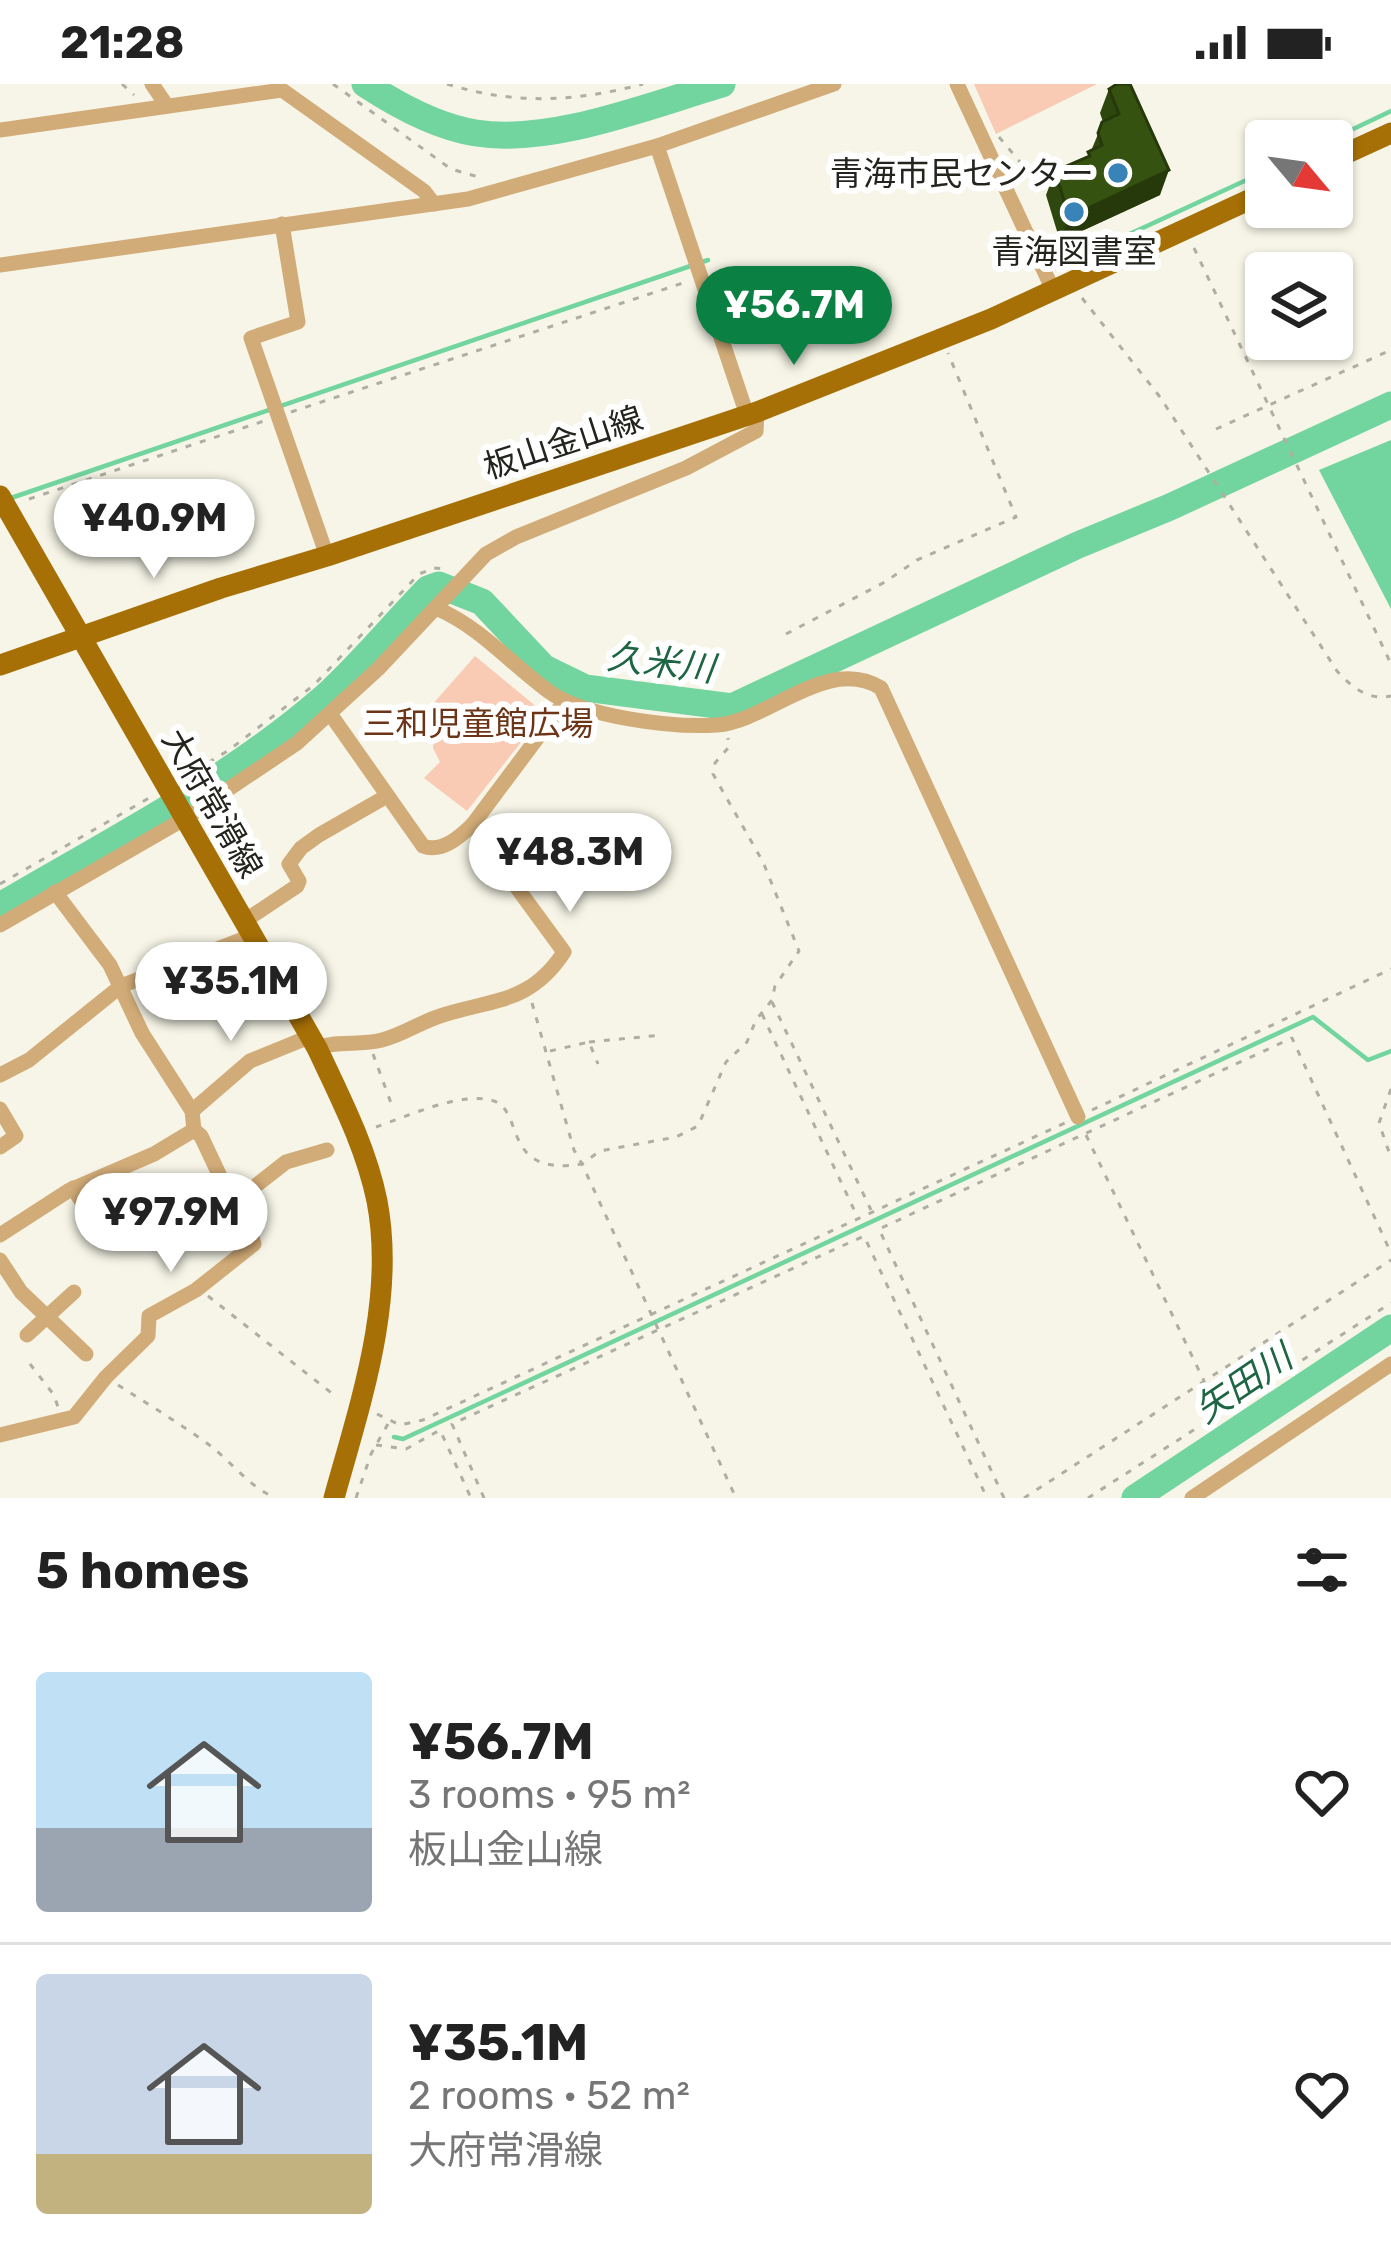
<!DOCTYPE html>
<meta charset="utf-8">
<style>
:root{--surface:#fff;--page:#f2f2f2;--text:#222;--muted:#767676;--line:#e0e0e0;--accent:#0b8043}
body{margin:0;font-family:Rubik,"Noto Sans JP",sans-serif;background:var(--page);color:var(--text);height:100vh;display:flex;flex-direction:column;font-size:45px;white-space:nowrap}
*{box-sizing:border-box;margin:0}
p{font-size:39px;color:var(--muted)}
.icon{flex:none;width:66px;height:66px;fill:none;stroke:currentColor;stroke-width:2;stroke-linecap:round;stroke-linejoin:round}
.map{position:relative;height:1414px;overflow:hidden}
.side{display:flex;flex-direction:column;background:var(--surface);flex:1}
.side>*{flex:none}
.needle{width:78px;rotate:119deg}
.controls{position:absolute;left:1245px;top:36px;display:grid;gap:24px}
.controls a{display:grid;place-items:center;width:108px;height:108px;border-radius:12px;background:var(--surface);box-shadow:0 3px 9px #0004;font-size:60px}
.price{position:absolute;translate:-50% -102px;padding:0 27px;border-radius:42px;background:#fff;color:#222;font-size:39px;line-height:78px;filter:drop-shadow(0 3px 6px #0008)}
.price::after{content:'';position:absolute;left:50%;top:72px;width:36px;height:27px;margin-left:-18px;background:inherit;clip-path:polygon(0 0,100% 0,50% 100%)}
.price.on{background:var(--accent);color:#fff}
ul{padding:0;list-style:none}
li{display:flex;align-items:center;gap:36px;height:300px;padding:0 36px}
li+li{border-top:3px solid var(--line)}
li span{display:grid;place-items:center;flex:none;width:336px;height:240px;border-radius:12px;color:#555}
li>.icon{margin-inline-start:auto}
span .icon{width:144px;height:144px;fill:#fffc;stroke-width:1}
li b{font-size:51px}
h2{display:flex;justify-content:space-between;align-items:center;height:144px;padding:0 36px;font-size:51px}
.status{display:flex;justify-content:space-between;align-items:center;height:84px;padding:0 60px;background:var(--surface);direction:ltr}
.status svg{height:33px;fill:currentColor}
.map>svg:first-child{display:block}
.green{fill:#f9cab4}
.water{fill:#72d49f}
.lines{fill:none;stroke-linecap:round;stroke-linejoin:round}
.stream{stroke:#72d49f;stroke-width:4.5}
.river{stroke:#72d49f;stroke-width:27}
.path{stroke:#afaea3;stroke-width:3;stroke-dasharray:6 9;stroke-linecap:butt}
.minor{stroke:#d2ac78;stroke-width:15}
.major{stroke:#a77006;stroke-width:21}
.wall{fill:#2e470e}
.shaded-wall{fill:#26390b}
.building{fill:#365210;stroke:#26390b;stroke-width:3}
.poi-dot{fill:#3883b7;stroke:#fff;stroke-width:4.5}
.labels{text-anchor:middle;stroke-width:12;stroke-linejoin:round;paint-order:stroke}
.poi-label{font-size:33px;fill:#24241f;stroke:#fff;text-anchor:end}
.street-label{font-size:33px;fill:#24241f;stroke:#fff}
.park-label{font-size:33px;fill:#6d3517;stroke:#fff}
.water-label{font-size:36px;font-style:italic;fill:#1e6543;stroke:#fff}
</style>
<div class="status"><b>21:28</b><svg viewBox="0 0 49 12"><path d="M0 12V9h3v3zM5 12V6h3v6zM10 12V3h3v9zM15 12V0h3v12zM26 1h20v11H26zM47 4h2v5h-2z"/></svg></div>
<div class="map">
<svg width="1391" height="1414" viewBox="0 0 1391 1414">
<rect width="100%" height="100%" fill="#f6f5e7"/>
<g class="green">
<path d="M974,0H1097L996,50Z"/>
<path d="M475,572L544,629L467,727L424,694L440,678L433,664L434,652L410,646Z"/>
</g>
<path class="water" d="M1391,356V525L1319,386Z"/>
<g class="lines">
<g class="stream">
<path d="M1328,57L1391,27"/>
<path d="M1056,184L1266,87"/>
<path d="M11,414L708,176"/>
<path d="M394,1353L403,1355L1313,933L1368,976L1391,967"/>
</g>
<g class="river">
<path d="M365,0C397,21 437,43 476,49C551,61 650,21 722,0"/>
<path d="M0,822C110,757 229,697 326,612C362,579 393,541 428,505L439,501L482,518L544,584L585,604L732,623L1078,461L1170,423L1391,321"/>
<path d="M1135,1414L1391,1244"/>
</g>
<g class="path">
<path d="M122,0L134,11"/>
<path d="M333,0L451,85L482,94"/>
<path d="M447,0C515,21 575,18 643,0"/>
<path d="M999,53L1047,110"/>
<path d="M1080,149L1094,165"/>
<path d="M1194,164L1391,580"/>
<path d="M1082,214L1160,313L1337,587C1351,603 1369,617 1391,612"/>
<path d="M291,328L686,198"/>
<path d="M1216,345L1391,266"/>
<path d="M29,415L264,337"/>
<path d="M786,550L885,498L917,476L1016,433L948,269"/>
<path d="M183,694L229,666L314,601L419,490L434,484L448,485"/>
<path d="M0,800L154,711"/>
<path d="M772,918L871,1126"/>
<path d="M532,919L574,1066L582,1080L600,1067L676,1053L698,1042L726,978L747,958L756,936L772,916L775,902L799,867L763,778L713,690L715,679L729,663L728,654"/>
<path d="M762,930L857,1132"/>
<path d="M589,958L663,951"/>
<path d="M550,967L589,958L598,980"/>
<path d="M373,970L391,1019"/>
<path d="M1391,1005L1379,1039L1391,1074"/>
<path d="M1092,1026L1391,885"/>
<path d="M376,1043C406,1033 463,1006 494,1017C525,1028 501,1093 582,1080L736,1414"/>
<path d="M1086,1051L1204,1297"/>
<path d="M208,1212L334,1311"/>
<path d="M30,1280L54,1311L58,1323"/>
<path d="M118,1301C148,1320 179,1339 208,1360C231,1377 250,1404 276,1414"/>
<path d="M377,1330L400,1341L423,1336L1067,1038"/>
<path d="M376,1361L406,1365L440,1346L471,1414"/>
<path d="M356,1414L371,1370L389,1338"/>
<path d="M484,1414L452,1340L864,1152L987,1414"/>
<path d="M1004,1414L879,1145L1292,954L1391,1169"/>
<path d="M1024,1414L1391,1176"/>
<path d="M1088,1414L1391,1219"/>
</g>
<g class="minor">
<path d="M152,0L167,22"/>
<path d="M957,0L1053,206"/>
<path d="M0,46L282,6L424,107L434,120"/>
<path d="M657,62L747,331"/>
<path d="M282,140L298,238L251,254L327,472"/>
<path d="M0,181L468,115L657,62L834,0"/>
<path d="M438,525C481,544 510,579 548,607C584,633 672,644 717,641C769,637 827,571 881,604L1078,1033"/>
<path d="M473,740L565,617"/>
<path d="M243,838L297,802L299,797L289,780L301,764L319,751L387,712"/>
<path d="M0,841L184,735L297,659L378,585L486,470L516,453L686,384L756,347L757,328"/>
<path d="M317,964C338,956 360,962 382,956C403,951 422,937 443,931C494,915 531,919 564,868L512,797L483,748L473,740C460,753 442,769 423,762L331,631"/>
<path d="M0,991L29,976L121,902L251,852"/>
<path d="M0,1025L16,1052L0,1063"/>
<path d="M192,1027L250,977L309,953"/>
<path d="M194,1046L201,1052L226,1105L240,1114"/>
<path d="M73,1104L87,1126"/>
<path d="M0,1151L68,1107L154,1070L194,1046L192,1027L142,949L110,881L55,808"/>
<path d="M0,1176L21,1208L86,1270"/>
<path d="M27,1251L74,1208"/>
<path d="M0,1351L74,1333L106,1293L148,1252L149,1232L196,1206L254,1160L240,1114L286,1078L327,1066"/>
<path d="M1192,1414L1391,1280"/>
</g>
<g class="major">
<path d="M1332,76L1391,49"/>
<path d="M0,412L317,964C340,1013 366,1063 377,1117C396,1216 360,1320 334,1414"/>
<path d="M0,581L221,504L327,472L757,328L991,235L1266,108"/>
</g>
</g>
<path class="wall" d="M1109,5L1160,111L1060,157L1046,111L1055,87L1087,74L1091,67L1103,38L1100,29Z"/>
<path class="shaded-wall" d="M1169,86L1160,111L1060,157L1069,133Z"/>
<path class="building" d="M1117,0H1130L1169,86L1069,133L1055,87L1090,72L1088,68L1102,61L1098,49L1102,38L1119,30L1109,5Z"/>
<g class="poi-dot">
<circle cx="1118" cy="89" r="12"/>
<circle cx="1074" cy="128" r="12"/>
</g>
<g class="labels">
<g class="poi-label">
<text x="1094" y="101">青海市民センター</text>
<text x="1074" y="179" text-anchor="middle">青海図書室</text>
</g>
<g class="street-label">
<text transform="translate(563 358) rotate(-18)" y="12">板山金山線</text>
<text transform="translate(213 719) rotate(60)" y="12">大府常滑線</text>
</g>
<g class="park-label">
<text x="478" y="651">三和児童館広場</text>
</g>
<g class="water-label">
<text transform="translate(661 578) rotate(7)" y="13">久米川</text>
<text transform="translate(1243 1299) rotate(-34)" y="13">矢田川</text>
</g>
</g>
</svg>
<div class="controls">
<a><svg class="needle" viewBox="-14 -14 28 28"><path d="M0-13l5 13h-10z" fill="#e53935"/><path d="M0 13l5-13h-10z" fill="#767676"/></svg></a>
<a><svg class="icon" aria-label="layers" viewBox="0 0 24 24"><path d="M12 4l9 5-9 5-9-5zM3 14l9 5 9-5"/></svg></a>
</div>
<b class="price on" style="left:794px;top:284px">¥56.7M</b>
<b class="price" style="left:154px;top:497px">¥40.9M</b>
<b class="price" style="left:570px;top:831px">¥48.3M</b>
<b class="price" style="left:231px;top:960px">¥35.1M</b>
<b class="price" style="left:171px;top:1191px">¥97.9M</b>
</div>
<section class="side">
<h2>5 homes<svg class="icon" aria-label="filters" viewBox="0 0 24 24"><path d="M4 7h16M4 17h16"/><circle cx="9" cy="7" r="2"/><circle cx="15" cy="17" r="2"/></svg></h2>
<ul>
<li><span style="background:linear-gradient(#bfe0f5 65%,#9aa5b1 0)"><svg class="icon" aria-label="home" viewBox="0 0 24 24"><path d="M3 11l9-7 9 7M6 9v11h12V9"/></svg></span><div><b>¥56.7M</b><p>3 rooms · 95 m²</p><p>板山金山線</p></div><svg class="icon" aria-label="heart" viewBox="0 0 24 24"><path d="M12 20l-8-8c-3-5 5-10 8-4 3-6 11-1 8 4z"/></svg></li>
<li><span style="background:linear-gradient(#c9d6e8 75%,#c2b280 0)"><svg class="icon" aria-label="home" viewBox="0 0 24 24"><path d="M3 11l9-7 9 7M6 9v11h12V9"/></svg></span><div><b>¥35.1M</b><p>2 rooms · 52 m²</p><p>大府常滑線</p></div><svg class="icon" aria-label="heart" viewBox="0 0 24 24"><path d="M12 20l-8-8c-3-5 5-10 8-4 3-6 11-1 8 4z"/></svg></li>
</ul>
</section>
